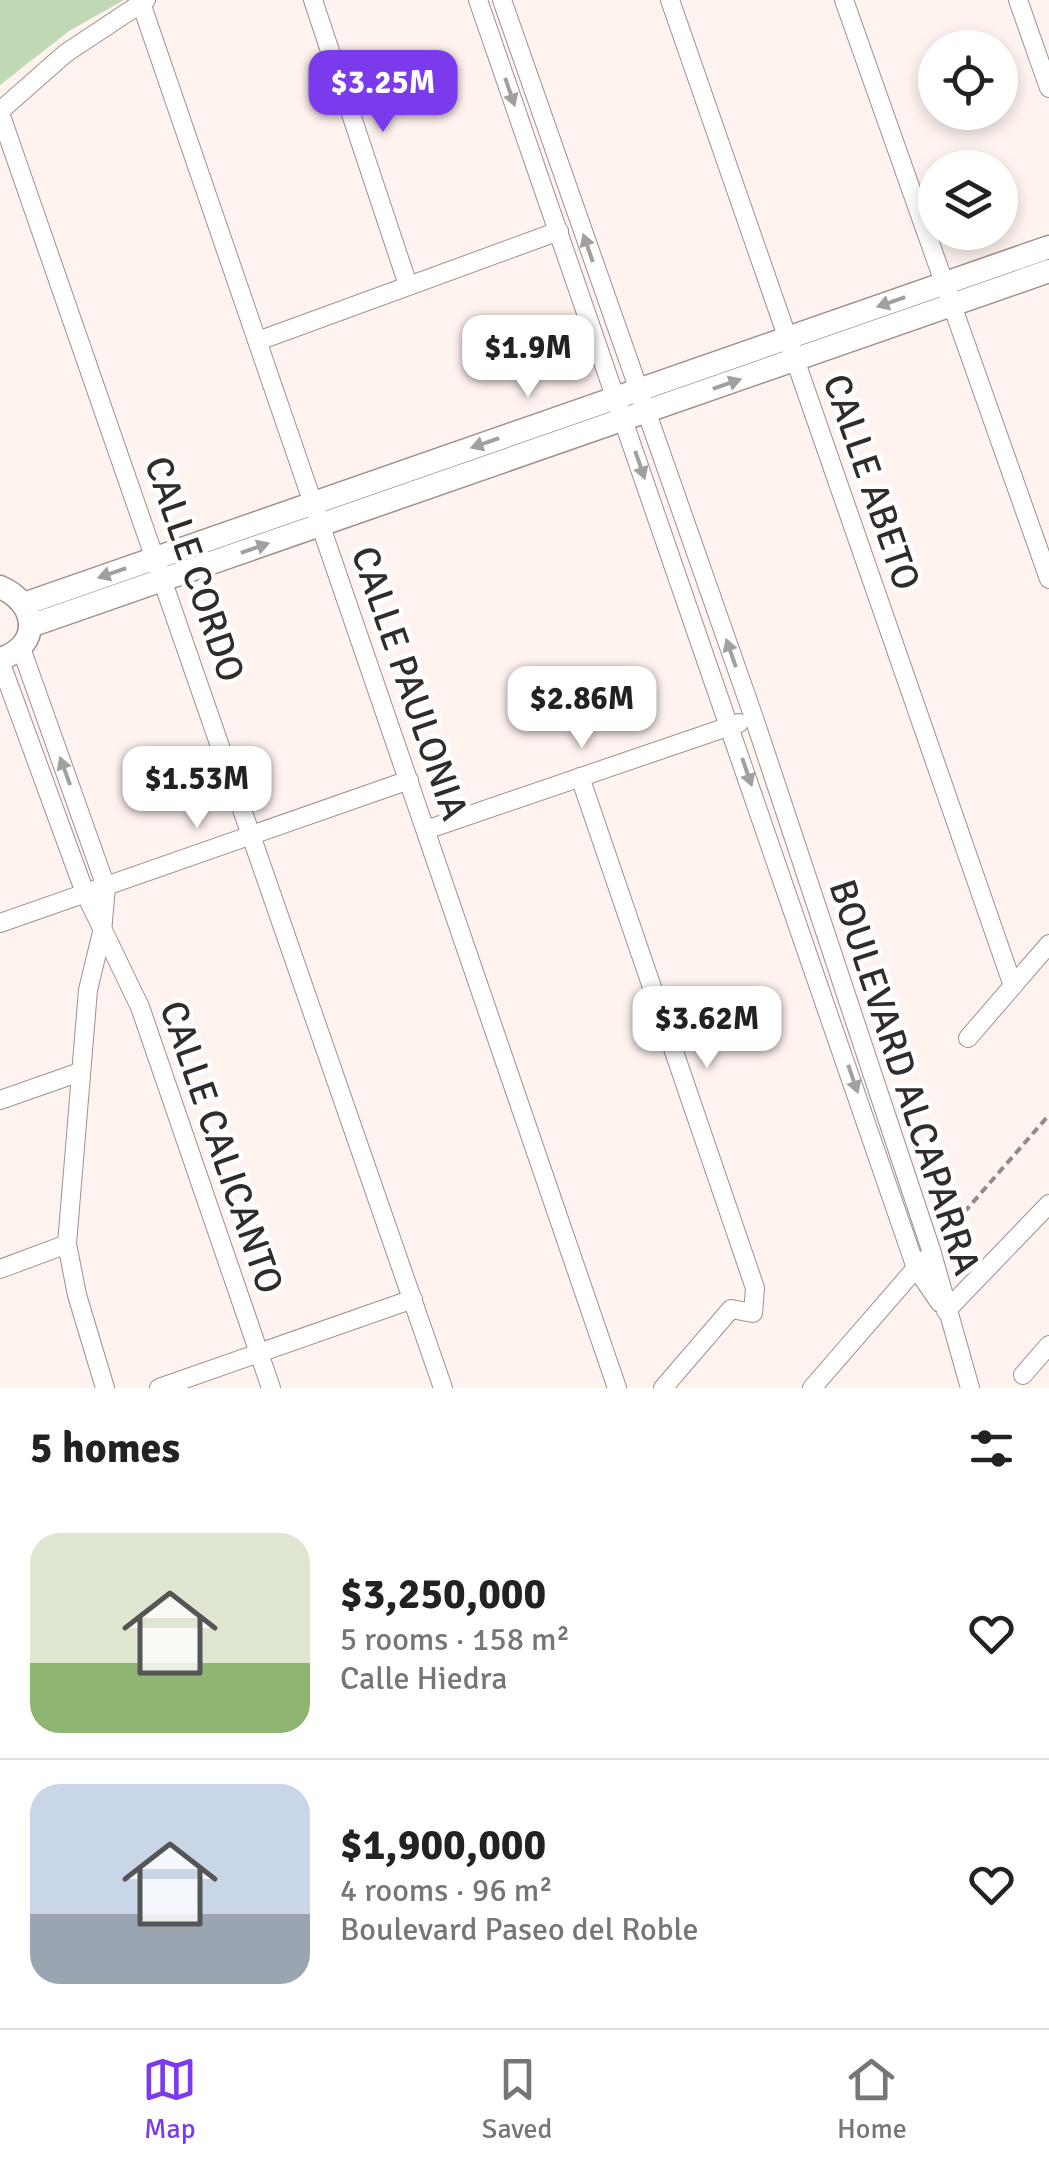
<!DOCTYPE html>
<meta charset="utf-8">
<style>
:root{--surface:#fff;--page:#f2f2f2;--text:#222;--muted:#767676;--line:#e0e0e0;--accent:#7c3aed}
body{margin:0;font-family:Signika,sans-serif;background:var(--page);color:var(--text);height:100vh;display:flex;flex-direction:column;font-size:38px;white-space:nowrap}
*{box-sizing:border-box;margin:0}
p{font-size:32px;color:var(--muted)}
.icon{flex:none;width:55px;height:55px;fill:none;stroke:currentColor;stroke-width:2;stroke-linecap:round;stroke-linejoin:round}
.map{position:relative;height:1388px;overflow:hidden}
.details{display:flex;flex-direction:column;background:var(--surface);flex:1}
.details>*{flex:none}
.buttons{position:absolute;left:918px;top:30px;display:grid;gap:20px}
.buttons a{display:grid;place-items:center;width:100px;height:100px;border-radius:50%;background:var(--surface);box-shadow:0 5px 15px #0003;font-size:50px}
.price{position:absolute;translate:-50% -85px;padding:0 22px;border-radius:20px;background:#fff;color:#222;font-size:32px;line-height:65px;filter:drop-shadow(0 2px 5px #0008)}
.price::after{content:'';position:absolute;left:50%;top:60px;width:30px;height:22px;margin-left:-15px;background:inherit;clip-path:polygon(0 0,100% 0,50% 100%)}
.price.selected{background:var(--accent);color:#fff}
ul{padding:0;list-style:none}
li{display:flex;align-items:center;gap:30px;height:250px;padding:0 30px}
li+li{border-top:2px solid var(--line)}
li span{display:grid;place-items:center;flex:none;width:280px;height:200px;border-radius:30px;color:#555}
li>.icon{margin-inline-start:auto}
span .icon{width:120px;height:120px;fill:#fffc;stroke-width:1}
li b{font-size:42px}
h2{display:flex;justify-content:space-between;align-items:center;height:120px;padding:0 30px;font-size:42px}
.tabs{display:flex;justify-content:space-around;align-items:center;height:140px;border-top:2px solid var(--line);background:var(--surface);font-size:28px;color:var(--muted)}
.tabs a{display:grid;justify-items:center;gap:5px}
.tabs .selected{color:var(--accent)}
.map>svg:first-child{display:block}
.green{fill:#c0d8b3}
.lines{fill:none;stroke-linecap:round;stroke-linejoin:round}
.minor-casing{stroke:#9e918d;stroke-width:20}
.tertiary-casing{stroke:#9e918d;stroke-width:25}
.path{stroke:#938b88;stroke-width:4;stroke-dasharray:8 5;stroke-linecap:butt}
.minor{stroke:#fff;stroke-width:18}
.tertiary{stroke:#fff;stroke-width:22}
.oneway{fill:#a2a09f}
.labels{text-anchor:middle;stroke-width:9;stroke-linejoin:round;paint-order:stroke}
.street-label{font-size:38px;fill:#312c2a;stroke:#fff}
</style>
<div class="map">
<svg width="1049" height="1388" viewBox="0 0 1049 1388">
<rect width="100%" height="100%" fill="#fef3ef"/>
<path class="green" d="M0,0H124L69,31L0,85Z"/>
<g class="lines">
<g class="minor-casing">
<g id="minor">
<path d="M140,0L617,1388"/>
<path d="M313,0L408,285"/>
<path d="M478,0L916,1268L940,1303"/>
<path d="M502,0L754,718L931,1250L970,1388"/>
<path d="M670,0L1013,986"/>
<path d="M844,0L1049,579"/>
<path d="M1018,0L1049,88"/>
<path d="M0,111L66,53L146,0"/>
<path d="M0,113L443,1388"/>
<path d="M258,341L559,231"/>
<path d="M21,648L106,887L102,932L88,990L67,1244L77,1295L105,1388"/>
<path d="M0,661L85,893L140,1007L271,1388"/>
<path d="M580,777L755,1288L753,1313L731,1309L663,1388"/>
<path d="M426,830L739,723"/>
<path d="M0,923L409,780"/>
<path d="M968,1038L1049,944"/>
<path d="M0,1100L80,1072"/>
<path d="M0,1269L67,1244"/>
<path d="M946,1311L1049,1204"/>
<path d="M1023,1375L1049,1345"/>
<path d="M159,1388L413,1299"/>
<path d="M812,1388L923,1260"/>
</g>
</g>
<g class="tertiary-casing">
<g id="tertiary">
<path d="M0,587C38,603 42,646 0,659"/>
<path d="M24,604L1049,247"/>
<path d="M30,626L1049,271"/>
</g>
</g>
<path class="path" d="M947,1232L1049,1115"/>
<use href="#minor" class="minor"/>
<use href="#tertiary" class="tertiary"/>
</g>
<defs><path id="oneway-solid" d="M-6-.8H1V-3.2L6.5 0L1 3.2V.8H-6Z" transform="scale(2.5)"/></defs>
<g class="oneway">
<use href="#oneway-solid" transform="translate(510 92) rotate(71)"/>
<use href="#oneway-solid" transform="translate(588 248) rotate(-109)"/>
<use href="#oneway-solid" transform="translate(891 302) rotate(161)"/>
<use href="#oneway-solid" transform="translate(727 384) rotate(-19)"/>
<use href="#oneway-solid" transform="translate(485 443) rotate(161)"/>
<use href="#oneway-solid" transform="translate(640 465) rotate(71)"/>
<use href="#oneway-solid" transform="translate(255 548) rotate(-19)"/>
<use href="#oneway-solid" transform="translate(112 573) rotate(161)"/>
<use href="#oneway-solid" transform="translate(731 653) rotate(-109)"/>
<use href="#oneway-solid" transform="translate(65 771) rotate(-110)"/>
<use href="#oneway-solid" transform="translate(747 772) rotate(71)"/>
<use href="#oneway-solid" transform="translate(853 1079) rotate(71)"/>
</g>
<g class="labels">
<g class="street-label">
<text transform="translate(872 482) rotate(71)" y="13">CALLE ABETO</text>
<text transform="translate(195 569) rotate(71)" y="13">CALLE CORDO</text>
<text transform="translate(410 683) rotate(71)" y="13">CALLE PAULONIA</text>
<text transform="translate(905 1077) rotate(72)" y="13">BOULEVARD ALCAPARRA</text>
<text transform="translate(222 1147) rotate(71)" y="13">CALLE CALICANTO</text>
</g>
</g>
</svg>
<div class="buttons">
<a><svg class="icon" aria-label="locate" viewBox="0 0 24 24"><circle cx="12" cy="12" r="6"/><path d="M12 2v4M12 18v4M2 12h4M18 12h4"/></svg></a>
<a><svg class="icon" aria-label="layers" viewBox="0 0 24 24"><path d="M12 4l9 5-9 5-9-5zM3 14l9 5 9-5"/></svg></a>
</div>
<b class="price selected" style="left:383px;top:135px">$3.25M</b>
<b class="price" style="left:528px;top:400px">$1.9M</b>
<b class="price" style="left:582px;top:751px">$2.86M</b>
<b class="price" style="left:197px;top:831px">$1.53M</b>
<b class="price" style="left:707px;top:1071px">$3.62M</b>
</div>
<section class="details">
<h2>5 homes<svg class="icon" aria-label="filters" viewBox="0 0 24 24"><path d="M4 7h16M4 17h16"/><circle cx="9" cy="7" r="2"/><circle cx="15" cy="17" r="2"/></svg></h2>
<ul>
<li><span style="background:linear-gradient(#dfe7d0 65%,#8fb573 0)"><svg class="icon" aria-label="home" viewBox="0 0 24 24"><path d="M3 11l9-7 9 7M6 9v11h12V9"/></svg></span><div><b>$3,250,000</b><p>5 rooms · 158 m²</p><p>Calle Hiedra</p></div><svg class="icon" aria-label="heart" viewBox="0 0 24 24"><path d="M12 20l-8-8c-3-5 5-10 8-4 3-6 11-1 8 4z"/></svg></li>
<li><span style="background:linear-gradient(#c9d6e8 65%,#9aa5b1 0)"><svg class="icon" aria-label="home" viewBox="0 0 24 24"><path d="M3 11l9-7 9 7M6 9v11h12V9"/></svg></span><div><b>$1,900,000</b><p>4 rooms · 96 m²</p><p>Boulevard Paseo del Roble</p></div><svg class="icon" aria-label="heart" viewBox="0 0 24 24"><path d="M12 20l-8-8c-3-5 5-10 8-4 3-6 11-1 8 4z"/></svg></li>
</ul>
</section>
<nav class="tabs">
<a class="selected"><svg class="icon" aria-label="map" viewBox="0 0 24 24"><path d="M3 6l6-2 6 2 6-2v14l-6 2-6-2-6 2zM9 4v14M15 6v14"/></svg>Map</a>
<a><svg class="icon" aria-label="saved" viewBox="0 0 24 24"><path d="M7 4h10v16l-5-4-5 4z"/></svg>Saved</a>
<a><svg class="icon" aria-label="home" viewBox="0 0 24 24"><path d="M3 11l9-7 9 7M6 9v11h12V9"/></svg>Home</a>
</nav>
